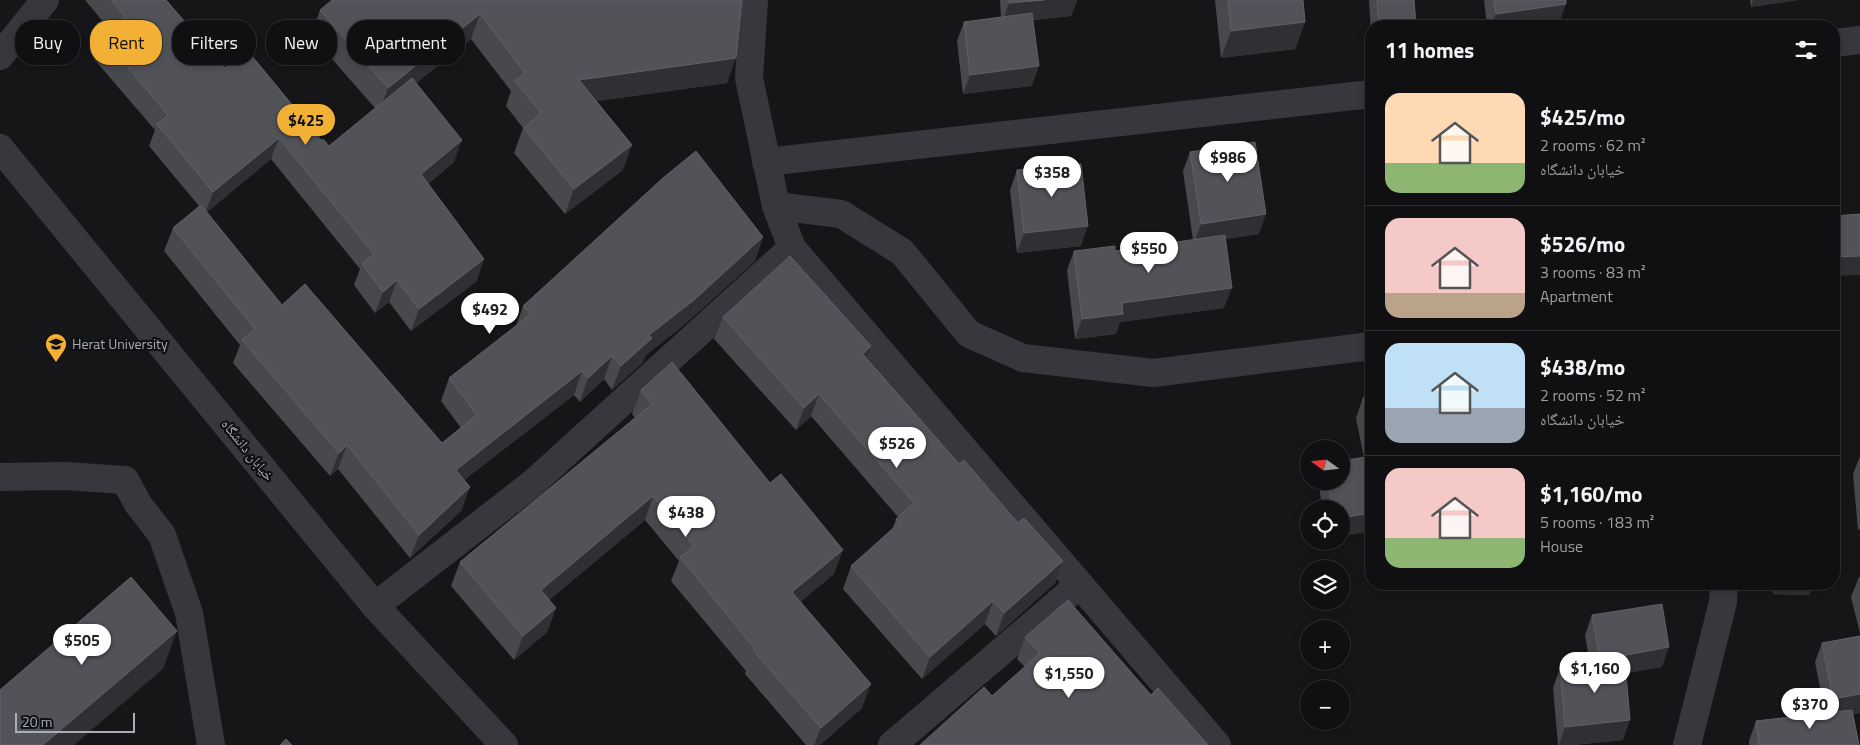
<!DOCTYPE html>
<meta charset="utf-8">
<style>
:root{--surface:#101012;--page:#1e1e20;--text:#f1f3f6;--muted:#9c9d9f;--line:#303032;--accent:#f2b134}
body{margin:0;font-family:"Titillium Web","Noto Naskh Arabic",sans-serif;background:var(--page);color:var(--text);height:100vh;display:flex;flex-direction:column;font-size:19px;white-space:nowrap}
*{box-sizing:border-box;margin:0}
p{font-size:16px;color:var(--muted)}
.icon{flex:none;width:28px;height:28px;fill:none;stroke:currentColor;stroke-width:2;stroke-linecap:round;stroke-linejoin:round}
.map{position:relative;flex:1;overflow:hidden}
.sheet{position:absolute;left:1365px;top:20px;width:475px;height:570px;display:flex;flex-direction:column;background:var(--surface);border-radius:20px;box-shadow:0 2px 8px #0003,0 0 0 1px var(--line)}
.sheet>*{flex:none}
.hud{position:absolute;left:15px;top:20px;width:475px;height:45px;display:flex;gap:10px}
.needle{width:32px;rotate:285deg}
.tools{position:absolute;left:1300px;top:440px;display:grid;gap:10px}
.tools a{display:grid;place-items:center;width:50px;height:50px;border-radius:50%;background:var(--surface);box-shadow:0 2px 8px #0003,0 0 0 1px var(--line);font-size:25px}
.scale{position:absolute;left:15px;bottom:12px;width:120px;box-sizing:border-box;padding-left:5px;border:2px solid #a8adb8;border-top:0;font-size:14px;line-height:18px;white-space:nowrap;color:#a8adb8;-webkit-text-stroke:4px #111113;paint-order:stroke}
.price{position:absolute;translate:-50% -42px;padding:0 11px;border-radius:18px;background:#fff;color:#222;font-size:16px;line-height:32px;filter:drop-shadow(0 1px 2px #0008)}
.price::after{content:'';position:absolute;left:50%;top:30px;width:15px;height:11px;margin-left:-8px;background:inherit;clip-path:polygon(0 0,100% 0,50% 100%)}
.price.selected{background:var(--accent);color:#111}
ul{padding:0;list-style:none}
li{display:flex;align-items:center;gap:15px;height:125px;padding:0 20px}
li+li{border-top:1px solid var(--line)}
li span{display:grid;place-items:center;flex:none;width:140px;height:100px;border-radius:15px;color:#555}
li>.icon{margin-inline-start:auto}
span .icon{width:60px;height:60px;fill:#fffc;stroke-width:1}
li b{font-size:21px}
h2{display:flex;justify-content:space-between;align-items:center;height:60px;padding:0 20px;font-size:21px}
.chip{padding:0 18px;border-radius:20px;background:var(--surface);box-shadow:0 2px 8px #0003,0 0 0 1px var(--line);font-size:18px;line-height:45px}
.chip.selected{background:var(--accent);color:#111}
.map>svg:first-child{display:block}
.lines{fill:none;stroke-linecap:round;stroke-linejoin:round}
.minor{stroke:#37383d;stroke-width:28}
.wall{fill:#47494d}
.shaded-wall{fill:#2f3033}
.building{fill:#525359;stroke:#5f6168}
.labels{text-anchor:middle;stroke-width:4.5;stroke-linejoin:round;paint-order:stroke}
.poi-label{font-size:14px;fill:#a8adb8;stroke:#111113;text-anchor:start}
.street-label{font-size:14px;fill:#a8adb8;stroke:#111113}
</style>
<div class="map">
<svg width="1860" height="745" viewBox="0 0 1860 745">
<rect width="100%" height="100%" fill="#161618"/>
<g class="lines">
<g class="minor">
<path d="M754,0L749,78L776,206L792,248L1217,745"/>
<path d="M1834,43L1860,40"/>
<path d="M0,56L45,0"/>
<path d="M0,148L375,606L504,745"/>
<path d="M766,162L1371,94"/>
<path d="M776,206L841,214L902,252L969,334L1023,358L1153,373L1371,346"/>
<path d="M0,477L65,476L125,480L138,504L162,535L189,613L211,745"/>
<path d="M375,606L533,483L792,248"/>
<path d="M892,745L1079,585"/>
<path d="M1687,745L1723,602L1724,584"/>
</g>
</g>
<g class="wall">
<path d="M85,0H166L225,68L329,146L375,108L311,35L320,10L742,0L727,83L596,101L623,170L565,214L514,153L523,128L506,106L511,91L471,39L416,83L454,162L428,184L477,281L411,331L389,302L375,313L354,285L360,269L271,159L207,212L282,305L442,443L461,428L441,401L449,378L516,326L523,306L763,237L755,261L685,324L646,355L643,362L612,390L604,379L580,402L574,395L464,480L470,487L461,511L410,558L338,469L330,476L233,363L240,345L164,251L173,228L199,206L149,146L155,130L94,59L102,37L110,30Z"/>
<path d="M1000,0H1077L1071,16L1033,20L1032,86L963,94L957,41L964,22L1001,17Z"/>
<path d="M1215,0H1303L1305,22L1295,49L1221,58Z"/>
<path d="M1369,0H1414L1415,26H1371V33Z"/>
<path d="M1484,0H1566L1559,24L1541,26H1487Z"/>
<path d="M1750,0H1798L1751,7Z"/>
<path d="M1190,152L1259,234L1225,239L1224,308L1120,322L1116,334L1075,339L1067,270L1074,251H1115L1193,240L1183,171Z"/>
<path d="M1017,170L1081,246L1017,253L1010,190Z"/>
<path d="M723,317L867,358L959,464L1018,523L1063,561L1055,583L996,636L985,624L922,679L843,589L851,566L892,530L896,519L898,517L811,416L796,430L714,339Z"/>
<path d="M641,390L834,574L800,602L862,708L820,745H806L745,674L746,671L671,581L679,561L645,520L549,600L556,608L547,632L514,660L451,586L460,562L635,418L632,414Z"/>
<path d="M1371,397V531L1341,536V509H1322L1319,483V481H1341L1364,458L1356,418L1363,398Z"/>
<path d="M1860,456V529L1858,530L1853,474Z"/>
<path d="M1859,577H1860V633L1851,597Z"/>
<path d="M1773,584H1813L1809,595L1773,594Z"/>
<path d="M1592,615L1662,667L1626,673L1623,740L1573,745H1558L1553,688L1560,668L1590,665L1585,635Z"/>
<path d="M1025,637L1151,695L992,696L1025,667L1017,659Z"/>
<path d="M1822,643L1860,713L1853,714L1859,745H1749V741L1756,721L1825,713L1815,662Z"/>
</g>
<g class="shaded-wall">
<path d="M1044,0H1077L1071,16L1002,23L1009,3Z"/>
<path d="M1753,0H1798L1751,7Z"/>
<path d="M1566,4L1559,24L1541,26H1491L1496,14Z"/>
<path d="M480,14L471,39L379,113L388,88Z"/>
<path d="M1305,22L1295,49L1221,58L1231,31Z"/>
<path d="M1416,24L1415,26H1386Z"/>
<path d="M736,58L727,83L570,105L579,80Z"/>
<path d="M1039,66L1032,86L963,94L970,75Z"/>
<path d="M279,138L271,159L205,214L213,192Z"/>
<path d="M462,140L454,162L413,196L421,174Z"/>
<path d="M632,145L623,170L565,214L574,189Z"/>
<path d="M1266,214L1259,234L1194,244L1201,224Z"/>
<path d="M1088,226L1081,246L1017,253L1024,233Z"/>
<path d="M763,237L755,261L685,324L646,355L643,362L612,390L621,366L649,335Z"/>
<path d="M1860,256V275L1834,276V257Z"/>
<path d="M484,259L477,281L411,331L419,309Z"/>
<path d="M397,280L389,302L375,313L383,292Z"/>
<path d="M1232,288L1224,308L1120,322L1116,334L1075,339L1082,319L1122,303Z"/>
<path d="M871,346L863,369V354Z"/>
<path d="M612,356L604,379L580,402L588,378Z"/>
<path d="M582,371L574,395L447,493L456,470Z"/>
<path d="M819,394L811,416L796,430L804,408Z"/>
<path d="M347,445L338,469L330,476L339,453Z"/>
<path d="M470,487L461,511L410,558L419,535Z"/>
<path d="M653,496L645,520L532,614L541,590Z"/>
<path d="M1371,513V531L1341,536V518Z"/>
<path d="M843,550L834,574L783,616L792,592Z"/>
<path d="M1063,561L1055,583L996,636L1004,613Z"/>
<path d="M1777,584H1813L1809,595L1773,594Z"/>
<path d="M993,601L985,624L922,679L930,657Z"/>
<path d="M556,608L547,632L514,660L523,636Z"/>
<path d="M177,631L163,669L74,745H43Z"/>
<path d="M1669,647L1662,667L1593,679L1600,660Z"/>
<path d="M871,684L862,708L820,745H814L821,728Z"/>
<path d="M1860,694V713L1826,719L1833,699Z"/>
<path d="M1630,720L1623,740L1573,745H1559L1565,727Z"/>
</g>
<g class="building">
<path d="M111,0H166L225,68L247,50L322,141L323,139L329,146L412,78L462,140L421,174L484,259L419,309L397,280L383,292L362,264L374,254L279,138L213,192L157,124L168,115L102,37L125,17Z"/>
<path d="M332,0H742L736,58L579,80L632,145L574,189L524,128L541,113L515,81L525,73L480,14L388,88L320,10Z"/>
<path d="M1009,0H1044L1009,3Z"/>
<path d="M1228,0H1303L1305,22L1231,31Z"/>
<path d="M1377,0H1414L1416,24L1379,26Z"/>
<path d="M1494,0H1566V4L1496,14Z"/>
<path d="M1032,13L1039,66L970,75L964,22Z"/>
<path d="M1255,142L1266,214L1201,224L1190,152Z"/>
<path d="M696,151L763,237L694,300L649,335L652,338L621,366L612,356L588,378L582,371L456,470L470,487L419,535L347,445L339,453L242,340L255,329L173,228L201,205L282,305L305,284L442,443L477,415L449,378L531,314L523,306L663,178Z"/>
<path d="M1081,164L1088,226L1024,233L1017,170Z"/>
<path d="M1860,214V256L1834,257V216Z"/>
<path d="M1225,235L1232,288L1122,303L1123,314L1082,319L1074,251L1115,246V251Z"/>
<path d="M790,256L871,346L863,354L959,464L964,460L1018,523L1024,518L1063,561L1004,613L993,601L930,657L851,566L899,523L896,519L914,503L819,394L804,408L723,317Z"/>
<path d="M672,362L770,483L781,474L843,550L792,592L871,684L821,728L753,650L755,649L680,557L694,546L653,496L541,590L556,608L523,636L460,562L652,404L641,390Z"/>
<path d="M1371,397V438L1363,398Z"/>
<path d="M1371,456V513L1341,518V509H1332L1328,481H1341V461Z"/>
<path d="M131,577L177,631L43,745H0V690Z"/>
<path d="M1068,600L1151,695L1158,688L1208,745H920L984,687L992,696L1040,653L1025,637Z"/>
<path d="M1662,604L1669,647L1600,660L1592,615Z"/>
<path d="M1860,636V694L1833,699L1822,643Z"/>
<path d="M1625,662L1630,720L1565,727L1560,668Z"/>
<path d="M1852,710L1859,745H1759L1756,721Z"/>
<path d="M286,739L292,745H280Z"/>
</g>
<defs>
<g id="university-pin" transform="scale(1.125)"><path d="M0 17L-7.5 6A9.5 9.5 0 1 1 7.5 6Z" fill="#f2b134" stroke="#111113"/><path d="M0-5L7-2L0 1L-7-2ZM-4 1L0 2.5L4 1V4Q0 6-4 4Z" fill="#111"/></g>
</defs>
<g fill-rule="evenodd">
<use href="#university-pin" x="56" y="344"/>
</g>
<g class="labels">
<g class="poi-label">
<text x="72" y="349">Herat University</text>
</g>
<g class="street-label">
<text transform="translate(248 450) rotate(51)" y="5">خیابان دانشگاه</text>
</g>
</g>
</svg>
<div class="tools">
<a><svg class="needle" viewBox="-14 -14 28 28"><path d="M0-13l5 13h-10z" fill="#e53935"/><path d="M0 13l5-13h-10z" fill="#9c9d9f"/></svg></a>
<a><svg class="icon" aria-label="locate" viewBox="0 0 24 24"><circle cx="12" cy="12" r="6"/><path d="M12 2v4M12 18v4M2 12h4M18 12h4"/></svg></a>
<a><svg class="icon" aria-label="layers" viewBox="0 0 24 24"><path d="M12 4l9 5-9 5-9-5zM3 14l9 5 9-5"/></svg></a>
<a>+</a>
<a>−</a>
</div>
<div class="scale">20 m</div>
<b class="price selected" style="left:306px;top:146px">$425</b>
<b class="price" style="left:1228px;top:183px">$986</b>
<b class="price" style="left:1052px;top:198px">$358</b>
<b class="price" style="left:1149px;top:274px">$550</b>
<b class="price" style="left:490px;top:335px">$492</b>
<b class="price" style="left:897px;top:469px">$526</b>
<b class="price" style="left:686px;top:538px">$438</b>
<b class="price" style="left:82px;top:666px">$505</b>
<b class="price" style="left:1595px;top:694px">$1,160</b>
<b class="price" style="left:1069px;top:699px">$1,550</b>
<b class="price" style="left:1810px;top:730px">$370</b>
<div class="hud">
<a class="chip">Buy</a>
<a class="chip selected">Rent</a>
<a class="chip">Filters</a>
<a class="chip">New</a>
<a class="chip">Apartment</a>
</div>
<section class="sheet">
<h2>11 homes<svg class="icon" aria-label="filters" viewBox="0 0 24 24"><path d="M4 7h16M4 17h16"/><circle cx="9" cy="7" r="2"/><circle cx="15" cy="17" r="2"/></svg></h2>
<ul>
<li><span style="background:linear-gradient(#ffd9b3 70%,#8fb573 0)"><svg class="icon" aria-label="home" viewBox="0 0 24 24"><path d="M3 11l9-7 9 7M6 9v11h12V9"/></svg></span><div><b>$425/mo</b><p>2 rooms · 62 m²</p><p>خیابان دانشگاه</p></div></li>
<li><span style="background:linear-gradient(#f6c9c9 75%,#b9a48a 0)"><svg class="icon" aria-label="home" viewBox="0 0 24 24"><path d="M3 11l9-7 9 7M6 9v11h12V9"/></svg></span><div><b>$526/mo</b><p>3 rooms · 83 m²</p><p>Apartment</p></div></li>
<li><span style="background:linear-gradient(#bfe0f5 65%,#9aa5b1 0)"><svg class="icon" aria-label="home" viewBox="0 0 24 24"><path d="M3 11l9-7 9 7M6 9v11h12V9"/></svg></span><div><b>$438/mo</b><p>2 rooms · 52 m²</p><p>خیابان دانشگاه</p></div></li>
<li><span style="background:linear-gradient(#f6c9c9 70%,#8fb573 0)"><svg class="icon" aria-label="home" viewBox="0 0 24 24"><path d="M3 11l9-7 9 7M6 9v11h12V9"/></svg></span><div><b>$1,160/mo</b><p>5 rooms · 183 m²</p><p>House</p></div></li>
</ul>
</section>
</div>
